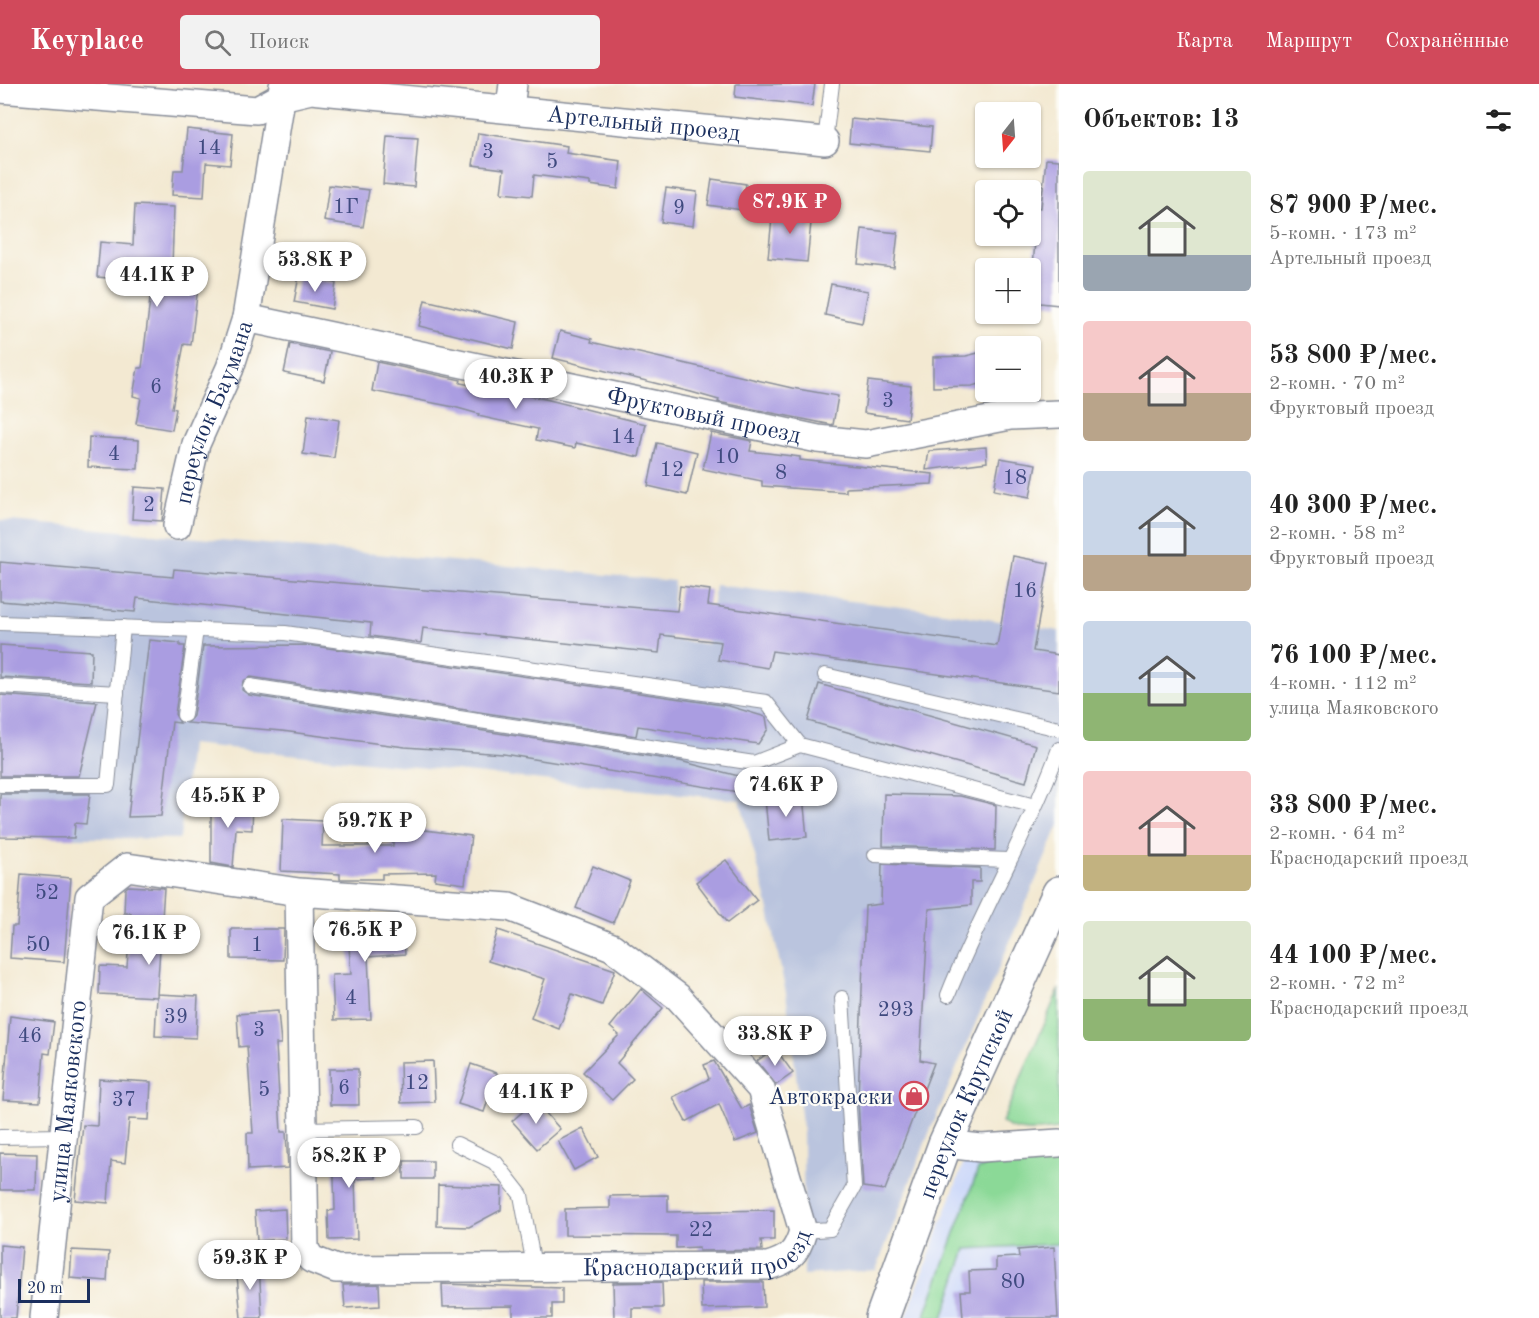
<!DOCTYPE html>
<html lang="ru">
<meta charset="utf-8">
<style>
:root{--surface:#fff;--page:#f2f2f2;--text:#222;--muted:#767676;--accent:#d1495b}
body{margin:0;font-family:"Old Standard TT",serif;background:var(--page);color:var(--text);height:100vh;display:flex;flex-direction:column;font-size:22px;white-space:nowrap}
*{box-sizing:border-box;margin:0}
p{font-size:20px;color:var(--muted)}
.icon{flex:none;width:33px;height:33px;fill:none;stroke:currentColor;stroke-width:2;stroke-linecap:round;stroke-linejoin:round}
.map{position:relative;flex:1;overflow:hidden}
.panel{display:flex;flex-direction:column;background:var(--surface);width:480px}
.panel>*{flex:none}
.needle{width:39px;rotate:197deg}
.fabs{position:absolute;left:975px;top:18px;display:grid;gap:12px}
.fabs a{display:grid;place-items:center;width:66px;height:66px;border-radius:6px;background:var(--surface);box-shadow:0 2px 4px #0004;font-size:30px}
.scale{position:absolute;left:18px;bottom:15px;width:72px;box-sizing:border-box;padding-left:6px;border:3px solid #1b2f5e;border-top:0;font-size:16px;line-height:21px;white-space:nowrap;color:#1b2f5e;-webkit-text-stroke:4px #fdfcf7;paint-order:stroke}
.price{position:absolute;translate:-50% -51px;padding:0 14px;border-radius:21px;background:#fff;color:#222;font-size:20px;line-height:39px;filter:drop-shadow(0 2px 3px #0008)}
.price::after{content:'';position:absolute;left:50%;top:36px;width:18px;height:14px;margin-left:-9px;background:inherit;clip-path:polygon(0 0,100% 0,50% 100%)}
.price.selected{background:var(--accent);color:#fff}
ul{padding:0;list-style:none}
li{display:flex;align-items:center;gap:18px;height:150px;padding:0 24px}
li span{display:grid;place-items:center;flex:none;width:168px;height:120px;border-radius:6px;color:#555}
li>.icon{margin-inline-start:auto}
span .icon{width:72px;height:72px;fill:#fffc;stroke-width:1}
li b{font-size:26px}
h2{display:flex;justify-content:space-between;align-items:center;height:72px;padding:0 24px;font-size:26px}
header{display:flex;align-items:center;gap:36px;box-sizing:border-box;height:84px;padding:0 30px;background:var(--accent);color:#fff}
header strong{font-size:28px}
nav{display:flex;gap:33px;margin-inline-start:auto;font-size:21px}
.search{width:420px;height:54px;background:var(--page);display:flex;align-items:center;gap:15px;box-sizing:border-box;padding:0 21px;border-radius:6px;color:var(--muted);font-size:22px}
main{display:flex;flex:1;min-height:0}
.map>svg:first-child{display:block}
.built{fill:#cfdaf9}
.industrial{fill:#bac4de}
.green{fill:#8bd997;stroke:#53847a;stroke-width:1.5}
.building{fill:#aa9de1}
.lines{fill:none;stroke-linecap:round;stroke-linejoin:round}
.lane-casing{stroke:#878c98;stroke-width:16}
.street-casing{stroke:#878c98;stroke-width:30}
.secondary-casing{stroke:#878c98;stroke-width:36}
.lane{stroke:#fff;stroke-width:14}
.street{stroke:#fff;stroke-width:27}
.secondary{stroke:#fff;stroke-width:33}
.labels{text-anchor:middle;stroke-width:4.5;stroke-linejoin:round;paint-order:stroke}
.number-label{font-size:21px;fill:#3f4a7f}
.street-label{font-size:24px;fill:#1b2f5e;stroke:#fdfcf7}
.poi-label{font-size:24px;fill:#1b2f5e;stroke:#fdfcf7;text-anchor:end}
</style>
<header>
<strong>Keyplace</strong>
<div class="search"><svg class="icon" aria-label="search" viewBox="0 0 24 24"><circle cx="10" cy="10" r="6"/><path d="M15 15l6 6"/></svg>Поиск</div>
<nav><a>Карта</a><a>Маршрут</a><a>Сохранённые</a></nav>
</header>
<main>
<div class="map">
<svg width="1059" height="1234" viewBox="0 0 1059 1234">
<rect width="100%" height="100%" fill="#fdfcf7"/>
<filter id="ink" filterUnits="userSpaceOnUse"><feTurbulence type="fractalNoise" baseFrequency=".0167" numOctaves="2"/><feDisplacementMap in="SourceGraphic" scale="12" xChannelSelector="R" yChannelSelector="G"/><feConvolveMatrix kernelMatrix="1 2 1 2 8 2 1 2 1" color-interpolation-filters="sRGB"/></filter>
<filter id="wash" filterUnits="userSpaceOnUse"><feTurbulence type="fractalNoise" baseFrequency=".008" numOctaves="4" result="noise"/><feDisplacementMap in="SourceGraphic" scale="24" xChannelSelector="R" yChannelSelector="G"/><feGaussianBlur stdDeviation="1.35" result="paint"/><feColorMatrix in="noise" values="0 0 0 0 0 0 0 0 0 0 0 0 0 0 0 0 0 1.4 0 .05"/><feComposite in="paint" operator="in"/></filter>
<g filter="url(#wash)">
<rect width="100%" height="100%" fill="#f3e9d2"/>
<path class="built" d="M1059,1069V1234H906L964,1078Z"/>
<path class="industrial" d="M0,436L674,497L670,555L708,560L715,501L944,528L1059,547V741L927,1054L876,1186L804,1191L803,1047L786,909L766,813L740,716L190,660L180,755L0,753Z"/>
<g class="green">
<path d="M1059,905V1045C1042,1047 1015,1051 1002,1038Z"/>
<path d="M1041,1074L1059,1078V1160L966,1165L943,1234H924L978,1086L989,1079Z"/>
</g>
<g id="blocks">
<g class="building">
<path d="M736,0H815L812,22L735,13Z"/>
<path d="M851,35L932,43L930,67L849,59Z"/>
<path d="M187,45L233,50L230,81L206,79L204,113L172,111L174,86H183Z"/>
<path d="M478,49L567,62L566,69L621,77L618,105L590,101V98L534,91L532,112L501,109L504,85L473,81Z"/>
<path d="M387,52L418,54L414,103L383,100Z"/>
<path d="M1046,75L1059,76V221L1030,218L1035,158H1030V123L1041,124Z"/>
<path d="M712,95L746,100L742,126L708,121Z"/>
<path d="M329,101L369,106L363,143L324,137Z"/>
<path d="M666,104L697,108L693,142L661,138Z"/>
<path d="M135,121L174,123L172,182L205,184L203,203H198L191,261L184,260L172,324L176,325L172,346L136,340L141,314L133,312L138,284H142L152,198L97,193L100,158L133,161Z"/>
<path d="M773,124L812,129L807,178L768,174Z"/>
<path d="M862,145L898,149L894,184L858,180Z"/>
<path d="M299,192L336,199L332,225L294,218Z"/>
<path d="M831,200L868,207L862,239L825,231Z"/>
<path d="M425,216L518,238L513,265L419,242Z"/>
<path d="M560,247L592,255L591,258L792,304L838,312L833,341L718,318L719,316L691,308L553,274Z"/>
<path d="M290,260L330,268L324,297L284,289Z"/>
<path d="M986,267V298L972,302L933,303V273L966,272Z"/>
<path d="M377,278L461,296L460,299L545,315L646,340L639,373L576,359L575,364L536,356L538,345L478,332L479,330L454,323L372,307Z"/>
<path d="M868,297L911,302L907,335L864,329Z"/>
<path d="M308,331L339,336L334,374L303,370Z"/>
<path d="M711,349L752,357L750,367L800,373V376L933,390L932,400L846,404V408L762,402V397L703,385Z"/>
<path d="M89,353L139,356L138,385L88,383Z"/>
<path d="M657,359L697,368L687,411L648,402Z"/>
<path d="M986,363L987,378L926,386L929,367Z"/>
<path d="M1000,374L1036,380L1030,413L994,406Z"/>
<path d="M134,403L165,405L162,437L132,435Z"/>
<path d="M1013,472L1049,479L1033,567L1059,571V607L772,567L768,584L718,576L721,558L661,551L659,569L423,544L421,559L370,552L371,539L137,514L135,528L0,517V478L173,493L174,485L677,527L680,502L710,506L708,521L997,562Z"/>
<path d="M149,556L180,559V562H185L175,630L180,639L172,638L161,732L128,733Z"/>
<path d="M0,561L92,567L91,598L0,593Z"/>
<path d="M307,561L729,622L766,633L768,645L758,660L638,642L636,652L251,593L243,597L242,606L249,611L680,677L766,699L763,712L503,670L405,663L282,647L187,639L193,632L203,562Z"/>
<path d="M819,600L1036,661L1026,698L808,637Z"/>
<path d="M0,611L97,618L79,692H0Z"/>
<path d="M0,710H90L86,740L75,739L74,754L0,753Z"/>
<path d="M884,710L960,712L996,721L995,766L883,762Z"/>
<path d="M803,712L807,753L769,757L765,715Z"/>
<path d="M211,717L253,719L252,746L236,745L233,783L211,779Z"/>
<path d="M283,735L323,737L322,762H393V746L417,745L471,752L465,800L435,796L436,789L382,790V795H340V790L281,787Z"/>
<path d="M726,776L757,816L727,839L696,798Z"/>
<path d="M882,780L980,784V798H971V821L929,825L920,976L934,979L885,1106L863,1103L858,1016L865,822L881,820Z"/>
<path d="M593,782L630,797L613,839L576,824Z"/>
<path d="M21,790L71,794L64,878L10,874L12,842H17Z"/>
<path d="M128,802L164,804L157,910L198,912L196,954L155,952L157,911V913L99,910L100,882L127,883L131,829H124L125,805Z"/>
<path d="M402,831L405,870L368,873L371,935L334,936L332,891L351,890L347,835Z"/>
<path d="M231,845H284L283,876L231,875Z"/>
<path d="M498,846L615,886L602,921L572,910L559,945L531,934L545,895L488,877Z"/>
<path d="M641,905L663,924L617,979L633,995L612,1016L583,988L619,951L610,943Z"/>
<path d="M278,927L281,960H276L281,1048H286L288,1084L248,1086L247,1049H253L247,962L239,963L237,930Z"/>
<path d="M10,932L54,938L50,970L44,969L40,1018L3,1016Z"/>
<path d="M775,964L793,989L776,1001L757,977Z"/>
<path d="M433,977L435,1018L401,1019L400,978Z"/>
<path d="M714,977L742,1025L749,1021L758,1049L735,1058L719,1020L686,1038L673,1013L709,995L704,981Z"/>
<path d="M471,980L497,989L484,1028L458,1020Z"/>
<path d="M329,985H358L359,1021H330Z"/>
<path d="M99,995L151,998L149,1036L129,1035L125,1079L111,1077L108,1119L75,1116L83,1041L97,1042Z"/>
<path d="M535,1017L560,1045L537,1065L512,1037Z"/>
<path d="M583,1044L598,1073L574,1086L558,1057Z"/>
<path d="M376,1063V1094L355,1095L357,1155L329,1156L328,1127L335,1126L333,1064Z"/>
<path d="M0,1069L37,1070L36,1106H0Z"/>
<rect x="404" y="1077" width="29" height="18"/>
<path d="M438,1101L502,1103L501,1126L469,1143L437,1142Z"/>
<path d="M668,1111V1128L774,1126V1156H761L762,1166L699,1167V1163L676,1164V1152L565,1151V1125L610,1124V1112Z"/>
<path d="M285,1125L286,1155L257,1157L255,1127Z"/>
<path d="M0,1161L22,1163L16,1234H0Z"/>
<path d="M1054,1163L1058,1234H963L961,1207H970L969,1187L996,1186V1174L1019,1173L1018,1166Z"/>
<path d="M72,1166L109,1168L107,1197L70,1194Z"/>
<path d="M259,1180L262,1234H241L236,1181Z"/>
<path d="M662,1198L663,1224H632V1234H614L613,1199Z"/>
<path d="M701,1198H763L764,1223L702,1225Z"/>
<path d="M379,1200L380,1222L345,1224L343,1201Z"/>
<path d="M442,1200L562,1204V1220H552V1234H513V1222L443,1223Z"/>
</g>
</g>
</g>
<g filter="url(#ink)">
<use href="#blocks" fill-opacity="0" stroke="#878c98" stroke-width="1.5"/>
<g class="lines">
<g class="lane-casing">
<g id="lane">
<path d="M825,57L832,0"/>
<path d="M0,539L285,549L766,618L800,661"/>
<path d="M825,591L1059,645"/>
<path d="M0,602L117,609"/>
<path d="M250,602L754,679L800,661L1035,722"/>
<path d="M184,631L196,546"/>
<path d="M0,701H108L123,543"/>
<path d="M875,771L1008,776"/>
<path d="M948,911C981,827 1028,749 1059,665"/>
<path d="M301,1045L417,1043"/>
<path d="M0,1053L64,1052"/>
<path d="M457,1060L496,1079L521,1111L534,1182"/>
<path d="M803,1147L830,1145L854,1103L842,914"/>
</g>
</g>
<g class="street-casing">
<g id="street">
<path id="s1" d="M0,5L257,26L281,13L311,6L825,57"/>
<path d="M510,24L513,0"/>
<path id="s2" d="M246,234L818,355L866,360L1010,332L1059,330"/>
<path id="s3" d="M177,442L196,360L230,284L246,234L283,2"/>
<path d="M945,1060L981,1064L1059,1059"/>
<path id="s4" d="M44,1234L89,813L127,783L299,808L305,1165L311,1175L336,1185L768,1182C789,1176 797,1169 803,1147L761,1005L678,913L612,863L509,823L299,808"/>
</g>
</g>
<g class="secondary-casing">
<g id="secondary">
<path id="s5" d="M882,1234L945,1060L1059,809"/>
</g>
</g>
<use href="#lane" class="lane"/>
<use href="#street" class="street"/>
<use href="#secondary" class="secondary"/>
</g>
</g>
<defs>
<g id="shop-ring" transform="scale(1.5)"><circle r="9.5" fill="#fdfcf7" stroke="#d1495b" stroke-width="1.5"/><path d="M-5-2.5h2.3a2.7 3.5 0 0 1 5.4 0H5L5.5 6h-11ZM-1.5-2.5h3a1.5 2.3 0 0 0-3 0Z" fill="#d1495b"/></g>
</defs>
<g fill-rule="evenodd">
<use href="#shop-ring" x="914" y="1012"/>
</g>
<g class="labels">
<g class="number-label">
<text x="209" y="70">14</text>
<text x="488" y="74">3</text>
<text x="552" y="84">5</text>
<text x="346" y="129">1Г</text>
<text x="679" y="130">9</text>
<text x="156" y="309">6</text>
<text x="888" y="323">3</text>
<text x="623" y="359">14</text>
<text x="114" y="376">4</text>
<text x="727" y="379">10</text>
<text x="672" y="392">12</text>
<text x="781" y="395">8</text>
<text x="1015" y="400">18</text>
<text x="149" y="427">2</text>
<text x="1025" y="513">16</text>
<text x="47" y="815">52</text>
<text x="38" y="867">50</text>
<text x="257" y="867">1</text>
<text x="351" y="920">4</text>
<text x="896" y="932">293</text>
<text x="176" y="939">39</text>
<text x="259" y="952">3</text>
<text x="30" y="958">46</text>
<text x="417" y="1005">12</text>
<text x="344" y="1010">6</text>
<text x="264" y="1012">5</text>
<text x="124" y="1022">37</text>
<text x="701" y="1152">22</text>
<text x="1013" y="1204">80</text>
</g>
<g class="street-label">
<text dy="8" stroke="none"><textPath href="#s1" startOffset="650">Артельный проезд</textPath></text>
<text dy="8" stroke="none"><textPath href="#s3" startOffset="120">переулок Баумана</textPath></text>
<text dy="8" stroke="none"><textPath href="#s2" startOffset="468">Фруктовый проезд</textPath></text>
<text dy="8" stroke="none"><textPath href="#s4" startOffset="218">улица Маяковского</textPath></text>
<text dy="8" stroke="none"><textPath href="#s5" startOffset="230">переулок Крупской</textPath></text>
<text dy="8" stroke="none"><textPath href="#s4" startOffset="1407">Краснодарский проезд</textPath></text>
</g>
<g class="poi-label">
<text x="893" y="1020">Автокраски</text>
</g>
</g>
</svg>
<div class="fabs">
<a><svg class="needle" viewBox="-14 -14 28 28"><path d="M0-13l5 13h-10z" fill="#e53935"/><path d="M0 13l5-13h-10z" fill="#767676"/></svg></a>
<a><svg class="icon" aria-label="locate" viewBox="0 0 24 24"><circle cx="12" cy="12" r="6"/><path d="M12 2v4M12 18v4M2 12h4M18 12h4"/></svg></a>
<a>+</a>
<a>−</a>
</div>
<div class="scale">20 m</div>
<b class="price selected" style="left:790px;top:151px">87.9K ₽</b>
<b class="price" style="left:315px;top:209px">53.8K ₽</b>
<b class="price" style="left:157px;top:224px">44.1K ₽</b>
<b class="price" style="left:516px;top:326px">40.3K ₽</b>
<b class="price" style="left:786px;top:734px">74.6K ₽</b>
<b class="price" style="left:228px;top:745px">45.5K ₽</b>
<b class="price" style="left:375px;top:770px">59.7K ₽</b>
<b class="price" style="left:365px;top:879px">76.5K ₽</b>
<b class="price" style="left:149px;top:882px">76.1K ₽</b>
<b class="price" style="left:775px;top:983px">33.8K ₽</b>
<b class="price" style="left:536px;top:1041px">44.1K ₽</b>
<b class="price" style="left:349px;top:1105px">58.2K ₽</b>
<b class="price" style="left:250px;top:1207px">59.3K ₽</b>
</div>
<section class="panel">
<h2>Объектов: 13<svg class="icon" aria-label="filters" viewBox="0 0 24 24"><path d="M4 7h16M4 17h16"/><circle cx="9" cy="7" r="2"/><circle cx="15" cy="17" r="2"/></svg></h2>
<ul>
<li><span style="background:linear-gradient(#dfe7d0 70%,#9aa5b1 0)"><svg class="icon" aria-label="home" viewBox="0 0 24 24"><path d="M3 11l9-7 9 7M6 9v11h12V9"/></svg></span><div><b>87 900 ₽/мес.</b><p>5-комн. · 173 m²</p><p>Артельный проезд</p></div></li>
<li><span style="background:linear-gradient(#f6c9c9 60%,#b9a48a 0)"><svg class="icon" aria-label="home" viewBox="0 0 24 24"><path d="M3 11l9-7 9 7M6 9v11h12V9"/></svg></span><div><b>53 800 ₽/мес.</b><p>2-комн. · 70 m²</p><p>Фруктовый проезд</p></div></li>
<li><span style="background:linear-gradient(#c9d6e8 70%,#b9a48a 0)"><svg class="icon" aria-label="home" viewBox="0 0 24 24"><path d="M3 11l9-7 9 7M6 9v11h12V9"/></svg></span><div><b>40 300 ₽/мес.</b><p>2-комн. · 58 m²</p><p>Фруктовый проезд</p></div></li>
<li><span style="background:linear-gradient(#c9d6e8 60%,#8fb573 0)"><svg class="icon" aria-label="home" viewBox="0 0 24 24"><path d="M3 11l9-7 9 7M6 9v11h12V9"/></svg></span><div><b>76 100 ₽/мес.</b><p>4-комн. · 112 m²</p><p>улица Маяковского</p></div></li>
<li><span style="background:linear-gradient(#f6c9c9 70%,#c2b280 0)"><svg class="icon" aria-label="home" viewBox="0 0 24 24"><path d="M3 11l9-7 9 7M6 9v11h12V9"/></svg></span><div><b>33 800 ₽/мес.</b><p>2-комн. · 64 m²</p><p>Краснодарский проезд</p></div></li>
<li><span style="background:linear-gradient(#dfe7d0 65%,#8fb573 0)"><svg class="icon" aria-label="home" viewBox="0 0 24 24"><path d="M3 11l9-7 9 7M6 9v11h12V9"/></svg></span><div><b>44 100 ₽/мес.</b><p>2-комн. · 72 m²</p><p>Краснодарский проезд</p></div></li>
</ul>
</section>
</main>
